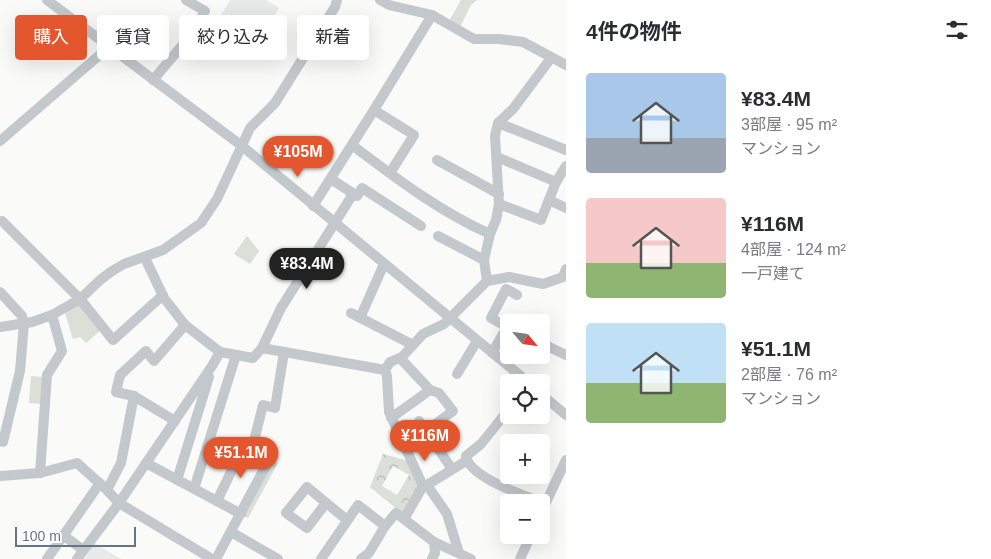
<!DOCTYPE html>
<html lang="ja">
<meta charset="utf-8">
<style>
:root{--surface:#fff;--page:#f7f7f7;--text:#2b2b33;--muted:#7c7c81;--accent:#e4572e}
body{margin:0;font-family:Helvetica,"Noto Sans JP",sans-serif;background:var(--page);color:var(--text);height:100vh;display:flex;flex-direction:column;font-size:19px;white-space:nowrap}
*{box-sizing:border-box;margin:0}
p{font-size:16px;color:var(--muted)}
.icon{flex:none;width:28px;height:28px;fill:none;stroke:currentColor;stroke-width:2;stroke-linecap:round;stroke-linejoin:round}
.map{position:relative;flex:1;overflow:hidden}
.sheet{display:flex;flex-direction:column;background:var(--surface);width:425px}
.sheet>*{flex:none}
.top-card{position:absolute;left:15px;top:15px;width:475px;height:45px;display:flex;gap:10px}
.needle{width:32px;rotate:119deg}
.fabs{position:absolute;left:500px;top:314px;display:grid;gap:10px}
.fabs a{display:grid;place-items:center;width:50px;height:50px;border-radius:5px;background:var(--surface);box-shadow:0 5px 20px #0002;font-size:25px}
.scale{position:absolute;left:15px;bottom:12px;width:121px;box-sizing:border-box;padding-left:5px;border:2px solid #657683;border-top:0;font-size:14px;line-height:18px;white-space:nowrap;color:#657683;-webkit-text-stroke:4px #fff;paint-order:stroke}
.price{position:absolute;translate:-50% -42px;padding:0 11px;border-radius:18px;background:var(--accent);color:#fff;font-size:16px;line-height:32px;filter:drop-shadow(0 1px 2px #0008)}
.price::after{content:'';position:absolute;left:50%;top:30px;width:15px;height:11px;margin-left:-8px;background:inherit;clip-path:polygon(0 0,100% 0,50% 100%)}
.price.selected{background:#222;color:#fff}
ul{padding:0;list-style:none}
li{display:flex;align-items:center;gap:15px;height:125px;padding:0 20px}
li span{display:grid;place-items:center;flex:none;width:140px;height:100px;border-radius:5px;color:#555}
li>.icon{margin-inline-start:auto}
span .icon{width:60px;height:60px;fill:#fffc;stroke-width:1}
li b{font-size:21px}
h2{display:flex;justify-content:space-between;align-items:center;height:60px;padding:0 20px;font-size:21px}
.tag{padding:0 18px;border-radius:5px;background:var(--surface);box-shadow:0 5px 20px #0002;font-size:18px;line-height:45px}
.tag.selected{background:var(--accent);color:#fff}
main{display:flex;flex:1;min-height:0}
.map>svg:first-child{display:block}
.built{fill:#e8e9e9}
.green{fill:#dadfd7}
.forest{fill:url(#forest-crowns);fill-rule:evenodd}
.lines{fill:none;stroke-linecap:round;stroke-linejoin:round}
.minor{stroke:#c3c8cc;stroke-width:10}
</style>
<main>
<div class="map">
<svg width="566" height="559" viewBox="0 0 566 559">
<defs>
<pattern id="forest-crowns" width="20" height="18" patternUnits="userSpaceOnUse" patternTransform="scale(1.25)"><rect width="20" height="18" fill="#dadfd7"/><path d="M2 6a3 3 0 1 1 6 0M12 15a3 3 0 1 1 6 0" fill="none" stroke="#b4b9b4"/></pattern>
</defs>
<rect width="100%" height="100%" fill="#fafaf8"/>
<g class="built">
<path d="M230,0H266L279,8L250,60L200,32L209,16L218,20Z"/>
<path d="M94,543L121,559H85Z"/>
</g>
<g class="green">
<path d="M461,0H477L471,5L460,27L449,21Z"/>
<path d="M247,236L259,251L250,264L234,254Z"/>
<path d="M80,303L101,330L86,343L80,337L73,339L65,313Z"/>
<path d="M31,376L44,377L42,404L29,403Z"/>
<path d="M273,460L278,463L248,518L243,516Z"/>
</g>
<path class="forest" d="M383,454L409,461L419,483L404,515L370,487ZM393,466L409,475L397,495L382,486Z"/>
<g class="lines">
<g class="minor">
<path d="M47,0L242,146L528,382"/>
<path d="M380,0L389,5L432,15L474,39H499L523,42L566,65"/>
<path d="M153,80L191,35L205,11L186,0"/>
<path d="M374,110L414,135L390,173"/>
<path d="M498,123L566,150"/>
<path d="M0,141L110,46"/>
<path d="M352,145C396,178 440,212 490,234"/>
<path d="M497,157L556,182"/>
<path d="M437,160L499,194"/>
<path d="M331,179L357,196L362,188L421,226"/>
<path d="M549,200L566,208"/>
<path d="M499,204L541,220L556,182L566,166"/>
<path d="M313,206L374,110L432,15"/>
<path d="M2,221L80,299L113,340L163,295"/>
<path d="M438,236L484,260"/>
<path d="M145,258L164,298L185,325L220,352L253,358L262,348L385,370"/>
<path d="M487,281L484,260L490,234L496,220L499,204L495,136L498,123L513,109L551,58"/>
<path d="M0,292L22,316L24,323L20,371L3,442"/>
<path d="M351,313L413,345"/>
<path d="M360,318L384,264"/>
<path d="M0,327L32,322L52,315L80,299L100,280L112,271L124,264L163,250L201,223L217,199L250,128L275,103L335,7L337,0"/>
<path d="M545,345L566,355"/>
<path d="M262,348L281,308L353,194"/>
<path d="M492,353L507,327L491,318L506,289L517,295"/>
<path d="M400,358L430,390L439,393L453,411L426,431"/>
<path d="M385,370L390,362L402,357L423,334L444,324L487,281L509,277L543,284L563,277L566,269"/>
<path d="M385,370L387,376L389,412L423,486L427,485L447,514L459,553"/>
<path d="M457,374L477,341"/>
<path d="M541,394L566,415"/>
<path d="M509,409L481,444L466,456C469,477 521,494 540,502"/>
<path d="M391,418L430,390"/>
<path d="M175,421L134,396L116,392L120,375L146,351L154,361L185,325"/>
<path d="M419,421L452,469"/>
<path d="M252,449L263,405L275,408L284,352"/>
<path d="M146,463L241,514"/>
<path d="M40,473L47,375L62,351L52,315"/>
<path d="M0,476L40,473L77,463L107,490L119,503L212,559"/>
<path d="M177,480L209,377"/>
<path d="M427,485L466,461"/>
<path d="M194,489L236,355"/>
<path d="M107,490L121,463L134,396"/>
<path d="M326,503L307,528L286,513L307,487L347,520"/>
<path d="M541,513L566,460"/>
<path d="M404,519L423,486"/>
<path d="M231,532L278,559"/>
<path d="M63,535L83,550"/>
<path d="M434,542L471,559"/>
<path d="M47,559L100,483"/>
<path d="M77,559L119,503L212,366L220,352"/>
<path d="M216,559L271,456L269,453L243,447L217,501"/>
<path d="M321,559L358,505L385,526"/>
<path d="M361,559L369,553L385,526L396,513L434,542L435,553L432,559"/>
<path d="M520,559L531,535"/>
</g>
</g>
</svg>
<div class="fabs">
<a><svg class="needle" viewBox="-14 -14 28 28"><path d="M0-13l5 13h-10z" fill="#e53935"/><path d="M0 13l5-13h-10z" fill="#7c7c81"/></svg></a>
<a><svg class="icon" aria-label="locate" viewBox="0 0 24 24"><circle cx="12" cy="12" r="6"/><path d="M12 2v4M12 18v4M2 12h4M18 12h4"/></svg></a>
<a>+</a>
<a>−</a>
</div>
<div class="scale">100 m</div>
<b class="price" style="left:298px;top:178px">¥105M</b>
<b class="price selected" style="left:307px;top:290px">¥83.4M</b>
<b class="price" style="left:425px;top:462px">¥116M</b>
<b class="price" style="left:241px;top:479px">¥51.1M</b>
<div class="top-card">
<a class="tag selected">購入</a>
<a class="tag">賃貸</a>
<a class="tag">絞り込み</a>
<a class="tag">新着</a>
</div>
</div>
<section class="sheet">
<h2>4件の物件<svg class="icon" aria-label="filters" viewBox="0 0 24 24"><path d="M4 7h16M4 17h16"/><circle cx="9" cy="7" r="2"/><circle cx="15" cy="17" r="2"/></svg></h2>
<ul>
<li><span style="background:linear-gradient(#a9c7e8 65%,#9aa5b1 0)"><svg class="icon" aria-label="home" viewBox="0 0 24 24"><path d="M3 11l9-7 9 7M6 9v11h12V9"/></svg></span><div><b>¥83.4M</b><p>3部屋 · 95 m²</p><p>マンション</p></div></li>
<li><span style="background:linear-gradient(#f6c9c9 65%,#8fb573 0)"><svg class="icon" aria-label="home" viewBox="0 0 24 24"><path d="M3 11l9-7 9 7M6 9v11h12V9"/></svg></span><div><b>¥116M</b><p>4部屋 · 124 m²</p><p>一戸建て</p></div></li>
<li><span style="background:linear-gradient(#bfe0f5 60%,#8fb573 0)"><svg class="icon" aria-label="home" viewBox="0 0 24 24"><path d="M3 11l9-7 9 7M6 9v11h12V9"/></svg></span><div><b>¥51.1M</b><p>2部屋 · 76 m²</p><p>マンション</p></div></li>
</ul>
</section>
</main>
